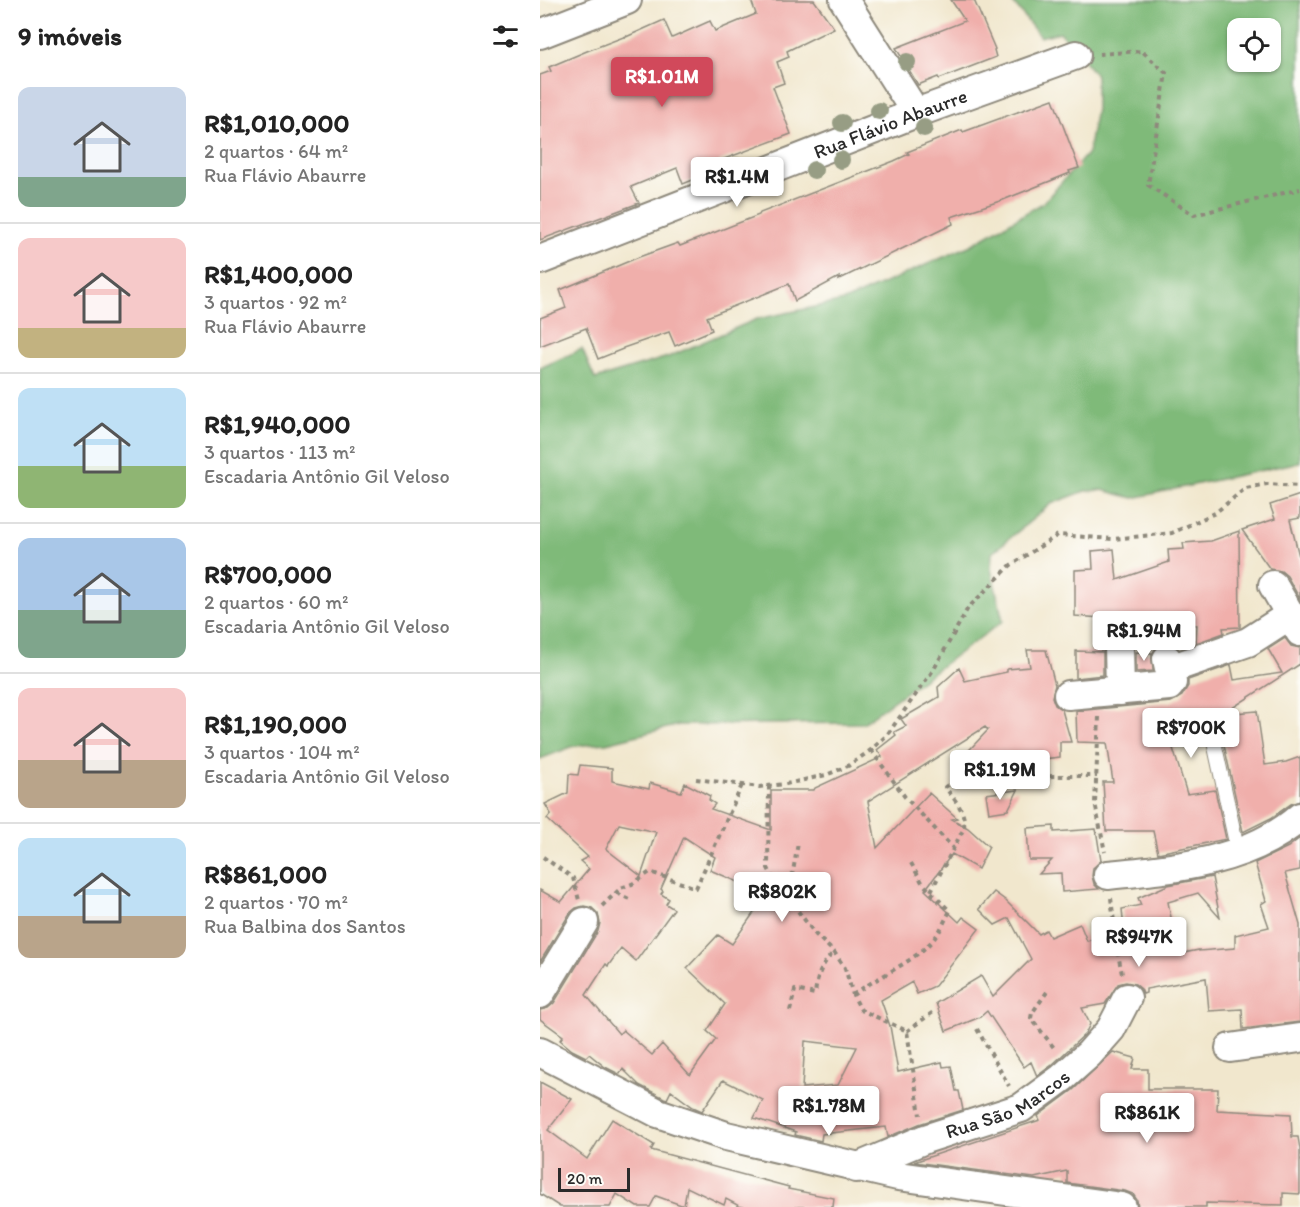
<!DOCTYPE html>
<html lang="pt">
<meta charset="utf-8">
<style>
:root{--surface:#fff;--page:#f6f6f6;--text:#222;--muted:#767676;--line:#e0e0e0;--accent:#d1495b}
body{margin:0;font-family:Itim,sans-serif;background:var(--page);color:var(--text);height:100vh;display:flex;flex-direction:column;font-size:22px;white-space:nowrap}
*{box-sizing:border-box;margin:0}
p{font-size:20px;color:var(--muted)}
.icon{flex:none;width:33px;height:33px;fill:none;stroke:currentColor;stroke-width:2;stroke-linecap:round;stroke-linejoin:round}
.map{position:relative;flex:1;overflow:hidden}
.side{display:flex;flex-direction:column;background:var(--surface);width:540px}
.side>*{flex:none}
.fabs{position:absolute;left:687px;top:18px;display:grid;gap:12px}
.fabs a{display:grid;place-items:center;width:54px;height:54px;border-radius:12px;background:var(--surface);box-shadow:0 2px 4px #0004;font-size:30px}
.scale{position:absolute;left:18px;bottom:15px;width:72px;box-sizing:border-box;padding-left:6px;border:3px solid #2b2b2b;border-top:0;font-size:16px;line-height:21px;white-space:nowrap;color:#2b2b2b;-webkit-text-stroke:4px #fdfcf7;paint-order:stroke}
.price{position:absolute;translate:-50% -51px;padding:0 14px;border-radius:6px;background:#fff;color:#222;font-size:20px;line-height:39px;filter:drop-shadow(0 2px 3px #0008)}
.price::after{content:'';position:absolute;left:50%;top:36px;width:18px;height:14px;margin-left:-9px;background:inherit;clip-path:polygon(0 0,100% 0,50% 100%)}
.price.active{background:var(--accent);color:#fff}
ul{padding:0;list-style:none}
li{display:flex;align-items:center;gap:18px;height:150px;padding:0 18px}
li+li{border-top:2px solid var(--line)}
li span{display:grid;place-items:center;flex:none;width:168px;height:120px;border-radius:12px;color:#555}
li>.icon{margin-inline-start:auto}
span .icon{width:72px;height:72px;fill:#fffc;stroke-width:1}
li b{font-size:26px}
h2{display:flex;justify-content:space-between;align-items:center;height:72px;padding:0 18px;font-size:26px}
main{display:flex;flex:1;min-height:0}
.map>svg:first-child{display:block}
.forest{fill:#7fba79;stroke:#557252;stroke-width:1.5;fill-rule:evenodd}
.building{fill:#f0afab;fill-rule:evenodd}
.lines{fill:none;stroke-linecap:round;stroke-linejoin:round}
.lane-casing{stroke:#8e897c;stroke-width:16}
.street-casing{stroke:#8e897c;stroke-width:32}
.path{stroke:#8e897c;stroke-width:4;stroke-dasharray:4.5 4.5;stroke-linecap:butt}
.lane{stroke:#fff;stroke-width:14}
.street{stroke:#fff;stroke-width:28}
.tree{fill:#979d84}
.labels{text-anchor:middle;stroke-width:5;stroke-linejoin:round;paint-order:stroke}
.street-label{font-size:20px;fill:#2b2b2b;stroke:#fdfcf7}
</style>
<main>
<section class="side">
<h2>9 imóveis<svg class="icon" aria-label="filters" viewBox="0 0 24 24"><path d="M4 7h16M4 17h16"/><circle cx="9" cy="7" r="2"/><circle cx="15" cy="17" r="2"/></svg></h2>
<ul>
<li><span style="background:linear-gradient(#c9d6e8 75%,#7fa58c 0)"><svg class="icon" aria-label="home" viewBox="0 0 24 24"><path d="M3 11l9-7 9 7M6 9v11h12V9"/></svg></span><div><b>R$1,010,000</b><p>2 quartos · 64 m²</p><p>Rua Flávio Abaurre</p></div></li>
<li><span style="background:linear-gradient(#f6c9c9 75%,#c2b280 0)"><svg class="icon" aria-label="home" viewBox="0 0 24 24"><path d="M3 11l9-7 9 7M6 9v11h12V9"/></svg></span><div><b>R$1,400,000</b><p>3 quartos · 92 m²</p><p>Rua Flávio Abaurre</p></div></li>
<li><span style="background:linear-gradient(#bfe0f5 65%,#8fb573 0)"><svg class="icon" aria-label="home" viewBox="0 0 24 24"><path d="M3 11l9-7 9 7M6 9v11h12V9"/></svg></span><div><b>R$1,940,000</b><p>3 quartos · 113 m²</p><p>Escadaria Antônio Gil Veloso</p></div></li>
<li><span style="background:linear-gradient(#a9c7e8 60%,#7fa58c 0)"><svg class="icon" aria-label="home" viewBox="0 0 24 24"><path d="M3 11l9-7 9 7M6 9v11h12V9"/></svg></span><div><b>R$700,000</b><p>2 quartos · 60 m²</p><p>Escadaria Antônio Gil Veloso</p></div></li>
<li><span style="background:linear-gradient(#f6c9c9 60%,#b9a48a 0)"><svg class="icon" aria-label="home" viewBox="0 0 24 24"><path d="M3 11l9-7 9 7M6 9v11h12V9"/></svg></span><div><b>R$1,190,000</b><p>3 quartos · 104 m²</p><p>Escadaria Antônio Gil Veloso</p></div></li>
<li><span style="background:linear-gradient(#bfe0f5 65%,#b9a48a 0)"><svg class="icon" aria-label="home" viewBox="0 0 24 24"><path d="M3 11l9-7 9 7M6 9v11h12V9"/></svg></span><div><b>R$861,000</b><p>2 quartos · 70 m²</p><p>Rua Balbina dos Santos</p></div></li>
</ul>
</section>
<div class="map">
<svg width="760" height="1207" viewBox="0 0 760 1207">
<rect width="100%" height="100%" fill="#fdfcf7"/>
<filter id="ink" filterUnits="userSpaceOnUse"><feTurbulence type="fractalNoise" baseFrequency=".0167" numOctaves="2"/><feDisplacementMap in="SourceGraphic" scale="12" xChannelSelector="R" yChannelSelector="G"/><feConvolveMatrix kernelMatrix="1 2 1 2 8 2 1 2 1" color-interpolation-filters="sRGB"/></filter>
<filter id="wash" filterUnits="userSpaceOnUse"><feTurbulence type="fractalNoise" baseFrequency=".008" numOctaves="4" result="noise"/><feDisplacementMap in="SourceGraphic" scale="24" xChannelSelector="R" yChannelSelector="G"/><feGaussianBlur stdDeviation="1.35" result="paint"/><feColorMatrix in="noise" values="0 0 0 0 0 0 0 0 0 0 0 0 0 0 0 0 0 1.4 0 .05"/><feComposite in="paint" operator="in"/></filter>
<g filter="url(#wash)">
<rect width="100%" height="100%" fill="#f1e7cd"/>
<path class="forest" d="M471,0H760V462L593,498L562,490L545,491L511,504L452,553L451,569L463,621L323,723L139,725L66,743L34,746L0,759V368L42,349L55,379L128,357L217,319L304,301L431,245L503,203L548,153L556,109V75L520,32L500,37ZM698,28H730V62H698Z"/>
<g id="blocks">
<g class="building">
<path d="M211,0H274L294,28L247,51L249,57L237,62L244,83L233,87L251,134L179,161L182,168L143,184L137,168L91,187L99,203L0,240V75L11,71L9,67L47,51L86,36V37L124,20L132,38L170,21L175,31L216,14Z"/>
<path d="M411,0H434L455,49L454,50L456,57L399,79L398,77L378,85L356,48L425,21Z"/>
<path d="M513,99L539,168L529,171L530,173L463,200L411,217L413,224L298,280L299,277L255,301L249,284L167,317L172,330L135,346L129,332L83,348V349L58,359L46,328L0,346V318L26,308L20,290L99,257L138,243L140,246L219,215L220,213L354,161L369,154L367,152L422,130L423,132Z"/>
<path d="M760,495V518L750,520L760,560V599L747,576L741,571L730,569L702,530L735,519L730,505Z"/>
<path d="M699,531L700,627L683,628L684,633L656,643L657,625L535,616V570L553,569L552,551L574,549L577,580L629,562L628,550L644,549L643,543L671,541Z"/>
<path d="M745,638L751,646L760,648V664L683,714L717,711L725,765L746,762L760,757V801L751,804L731,818L703,832L683,740L680,736L673,733L666,739L632,745L647,794L675,790L686,839L618,853L613,831H566L563,782H573L567,743L537,742L536,711L631,702L642,696L648,686V680L691,665L694,680L742,673L728,649Z"/>
<path d="M487,650H506L515,685L512,697L515,705L522,710L531,742H520V757L494,760L491,765L451,768L448,751L418,762L448,730L445,727L328,801L337,848L389,793L417,818L412,819L428,828L449,847L438,869L412,854L385,890L419,922L423,917L439,929L395,986L377,994L372,982L341,1000L350,1026L358,1072L402,1062L403,1067L411,1066L416,1091H419L423,1110L379,1124L348,1137L346,1127L282,1134L281,1141L255,1135L256,1132L214,1118L223,1100L183,1080L162,1111L153,1107L131,1091L127,1099L124,1098L99,1085L83,1069L79,1074L65,1067L49,1054L46,1057L32,1050L20,1040L23,1036L0,1019V1010L8,1008L14,1003L58,931L60,923L58,914L52,908L44,906L36,908L30,913L0,962V890L21,902L49,869L40,861L48,857L7,819L11,814L5,804L28,793L29,774L38,775L40,765L72,768V781L109,789L110,783L141,792L145,783L170,796L169,800L175,804L171,809L231,830V790H274L275,788L342,757L337,750L356,735L354,732L366,726L361,719L399,697L398,687L419,668L425,681L467,672V669L490,667ZM79,824L116,832L101,876L66,849ZM144,837L175,857L170,870L227,894L192,944L178,935L147,968L185,1004L167,1031L176,1039L150,1075L122,1044L112,1055L83,1030L79,1034L46,995L66,964L68,966L81,948L96,961L134,909L126,904L129,899L121,894L123,891L121,889ZM265,1041L317,1047L298,1085L262,1088Z"/>
<path d="M536,651L563,652V675L536,678Z"/>
<path d="M596,652L612,653L613,671L596,672Z"/>
<path d="M478,790L468,810L449,813L446,794Z"/>
<path d="M514,826V832L556,829L561,861L553,868L552,876L554,884L559,889L522,892L521,873L499,874L512,860H489L487,828Z"/>
<path d="M760,838V870L745,873L760,925V1022L703,1029L702,1009L669,1011L666,978L606,989V993L603,994L601,989L595,984L586,982L578,984L565,1004L542,1008L550,1024L545,1034L512,1065L497,1076L491,1062L484,1067L447,1011L440,1017L406,1031L396,1003L441,976L453,997L491,959L469,918L455,925L439,909L454,892L465,900L499,934L506,930L510,937L540,924L547,941L584,929L582,909L601,905L598,898L628,885L672,877L680,918L658,893L628,902L638,954L659,950V951L695,948V935L729,927L721,904L726,901L715,863L748,847Z"/>
<path d="M573,1052L595,1058L592,1069H608V1089H678L677,1110L751,1114L752,1137H758L760,1149V1194L743,1193V1205L666,1203V1207H598L597,1200L593,1194L585,1191L527,1183V1171L494,1178L374,1162L500,1120L498,1116L533,1090Z"/>
<path d="M0,1082L32,1099L8,1130L47,1159L72,1119L114,1145L111,1150L249,1187L248,1189L294,1198L293,1207H201L186,1199L184,1205L147,1187L144,1206L116,1196L110,1207H97L77,1194L70,1207H20L0,1194Z"/>
</g>
</g>
</g>
<g filter="url(#ink)">
<use href="#blocks" fill-opacity="0" stroke="#8e897c" stroke-width="1.5"/>
<g class="lines">
<g class="lane-casing">
<path id="lane" d="M674,742L698,852"/>
</g>
<g class="street-casing">
<g id="street">
<path d="M304,0L376,113"/>
<path d="M0,34L87,0"/>
<path id="s1" d="M0,260L376,113L536,55"/>
<path d="M733,585L760,632"/>
<path d="M579,647L580,691"/>
<path d="M630,669L708,642L750,615"/>
<path d="M528,695L629,686L632,682L627,659"/>
<path d="M568,875C633,869 709,862 760,817"/>
<path d="M0,994L44,922"/>
<path d="M690,1048L760,1038"/>
<path d="M0,1052L118,1113L186,1136L358,1176L582,1207"/>
<path id="s2" d="M316,1168L385,1139L481,1108L522,1078L549,1054L571,1029L587,998"/>
</g>
</g>
<g class="path">
<path d="M559,54L602,51L626,73L608,185L654,215L760,189"/>
<path d="M559,717L555,803L565,852"/>
<path d="M331,750L365,797L413,848"/>
<path d="M156,779L219,787L246,784L286,775L308,766L331,750L347,735L394,669L428,608L471,565L518,535L573,539L632,533L675,513L706,488L727,484L760,486"/>
<path d="M229,786L228,868L233,878L276,935L294,952L305,968L313,995L321,1010L367,1031L380,1115"/>
<path d="M3,857L33,878L39,900"/>
<path d="M391,891L424,828C426,810 415,801 405,787L418,779L451,781L514,776H557"/>
<path d="M244,892L251,883L258,843"/>
<path d="M77,893L89,899"/>
<path d="M571,898L578,954L582,974"/>
<path d="M62,906L81,888L92,884L110,872L156,888L202,785"/>
<path d="M507,992L492,1013L491,1018L515,1049"/>
<path d="M313,995C339,975 381,960 399,932C403,925 406,918 410,911L383,884L371,863"/>
<path d="M250,1011L255,990L275,994C277,976 281,965 294,952"/>
<path d="M437,1029L469,1086"/>
<path d="M367,1031L396,1010"/>
</g>
<use href="#lane" class="lane"/>
<use href="#street" class="street"/>
</g>
<g class="tree">
<circle cx="367" cy="62" r="9"/>
<circle cx="339" cy="111" r="9"/>
<circle cx="302" cy="123" r="9"/>
<circle cx="384" cy="128" r="9"/>
<circle cx="301" cy="160" r="9"/>
<circle cx="197" cy="166" r="9"/>
<circle cx="274" cy="170" r="9"/>
</g>
</g>
<g class="labels">
<g class="street-label">
<text dy="7" stroke="none"><textPath href="#s1" startOffset="376">Rua Flávio Abaurre</textPath></text>
<text dy="7" stroke="none"><textPath href="#s2" startOffset="165">Rua São Marcos</textPath></text>
</g>
</g>
</svg>
<div class="fabs">
<a><svg class="icon" aria-label="locate" viewBox="0 0 24 24"><circle cx="12" cy="12" r="6"/><path d="M12 2v4M12 18v4M2 12h4M18 12h4"/></svg></a>
</div>
<div class="scale">20 m</div>
<b class="price active" style="left:122px;top:108px">R$1.01M</b>
<b class="price" style="left:197px;top:208px">R$1.4M</b>
<b class="price" style="left:604px;top:662px">R$1.94M</b>
<b class="price" style="left:651px;top:759px">R$700K</b>
<b class="price" style="left:460px;top:801px">R$1.19M</b>
<b class="price" style="left:242px;top:923px">R$802K</b>
<b class="price" style="left:599px;top:968px">R$947K</b>
<b class="price" style="left:289px;top:1137px">R$1.78M</b>
<b class="price" style="left:607px;top:1144px">R$861K</b>
</div>
</main>
